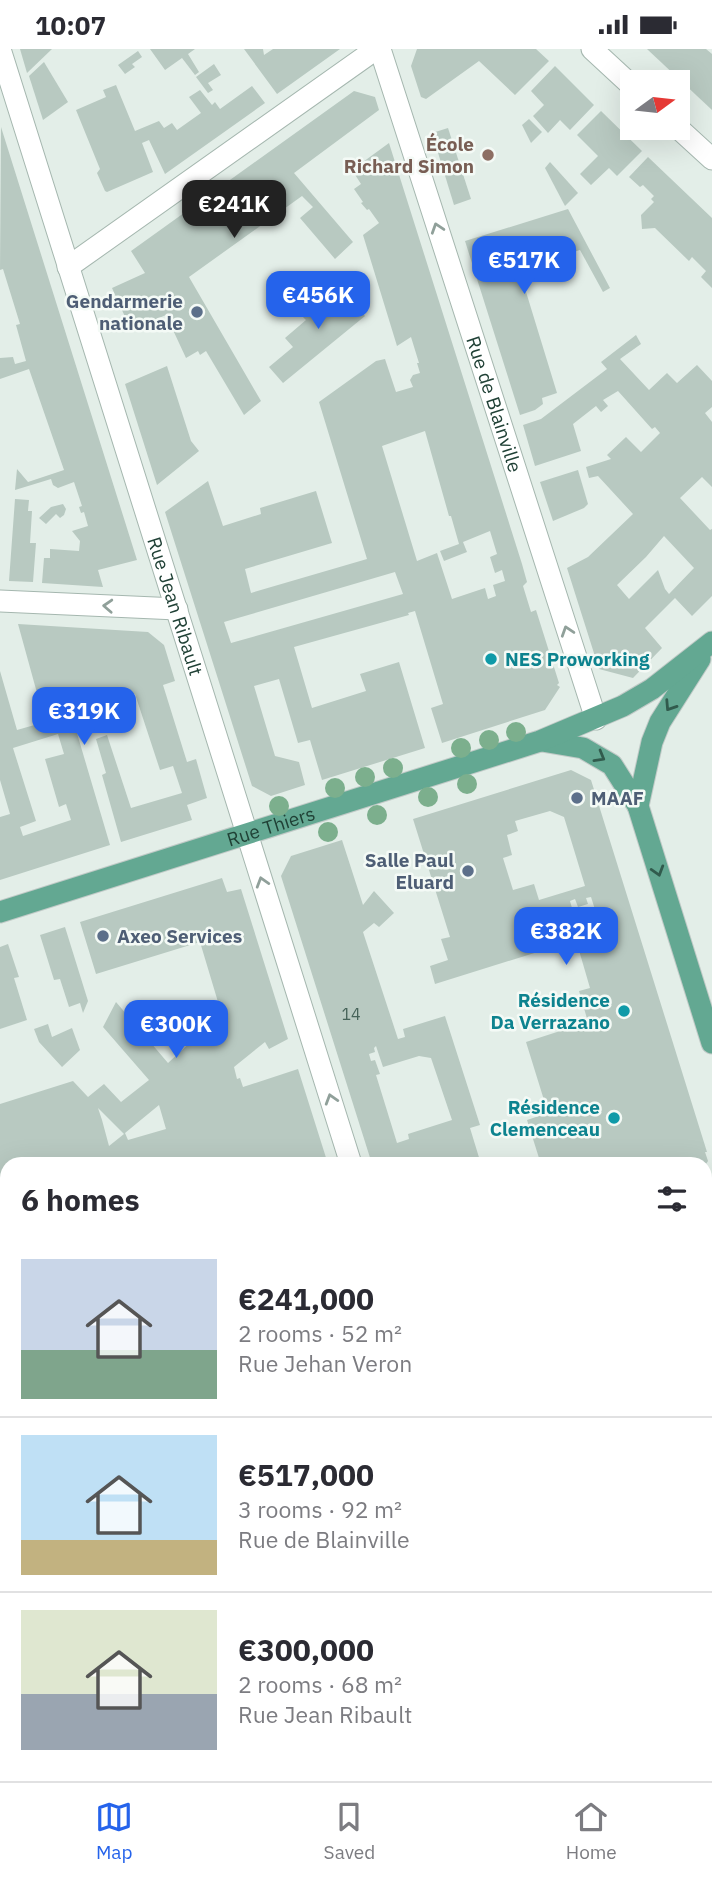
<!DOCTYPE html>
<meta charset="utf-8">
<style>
:root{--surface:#fff;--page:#f7f7f7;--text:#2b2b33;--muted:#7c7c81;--line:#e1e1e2;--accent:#2563eb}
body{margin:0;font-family:"IBM Plex Sans",sans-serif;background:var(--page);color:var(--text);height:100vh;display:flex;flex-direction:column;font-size:26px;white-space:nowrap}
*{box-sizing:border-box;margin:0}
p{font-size:23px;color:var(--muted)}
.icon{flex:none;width:38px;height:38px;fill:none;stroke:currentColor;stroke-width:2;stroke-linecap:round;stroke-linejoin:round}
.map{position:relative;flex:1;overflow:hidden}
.sheet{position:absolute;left:0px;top:1108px;width:712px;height:625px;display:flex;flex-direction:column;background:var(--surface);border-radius:21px 21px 0 0;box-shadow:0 7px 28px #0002}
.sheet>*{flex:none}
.needle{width:46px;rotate:75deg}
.buttons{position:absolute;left:620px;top:21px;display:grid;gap:14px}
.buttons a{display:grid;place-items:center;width:70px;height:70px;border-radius:0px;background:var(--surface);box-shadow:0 7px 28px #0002;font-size:35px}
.price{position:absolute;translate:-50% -60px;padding:0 16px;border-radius:14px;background:var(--accent);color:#fff;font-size:23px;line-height:46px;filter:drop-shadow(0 2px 4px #0008)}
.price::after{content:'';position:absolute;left:50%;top:42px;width:21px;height:16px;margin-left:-10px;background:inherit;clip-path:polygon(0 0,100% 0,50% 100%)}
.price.active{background:#222;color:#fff}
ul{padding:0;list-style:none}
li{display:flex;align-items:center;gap:21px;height:175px;padding:0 21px}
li+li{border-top:2px solid var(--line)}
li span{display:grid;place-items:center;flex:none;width:196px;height:140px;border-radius:0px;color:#555}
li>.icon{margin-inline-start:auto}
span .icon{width:84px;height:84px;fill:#fffc;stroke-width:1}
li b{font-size:30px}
h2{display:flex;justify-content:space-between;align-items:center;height:84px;padding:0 21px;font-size:30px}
.status{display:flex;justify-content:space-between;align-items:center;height:49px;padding:0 35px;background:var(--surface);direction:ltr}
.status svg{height:19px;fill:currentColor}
.menu{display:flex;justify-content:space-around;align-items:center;height:98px;border-top:2px solid var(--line);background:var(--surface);font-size:19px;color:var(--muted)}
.menu a{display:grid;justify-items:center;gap:4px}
.menu .active{color:var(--accent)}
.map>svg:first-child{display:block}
.building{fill:#b8c9c1;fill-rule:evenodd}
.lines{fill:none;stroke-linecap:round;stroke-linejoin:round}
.minor-casing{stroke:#a5b7af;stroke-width:23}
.major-casing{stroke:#c1cac7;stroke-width:23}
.minor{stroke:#fff;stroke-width:21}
.major{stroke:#63a892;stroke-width:21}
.tree{fill:#7caf8d}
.oneway{stroke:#90a09a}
.oneway2{stroke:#315b4d}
.education-dot{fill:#8d6e63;stroke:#f4faf6;stroke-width:2.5}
.service-dot{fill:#5c6f8a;stroke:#f4faf6;stroke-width:2.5}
.culture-dot{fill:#0f9aa8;stroke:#f4faf6;stroke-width:2.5}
.labels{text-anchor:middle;stroke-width:5;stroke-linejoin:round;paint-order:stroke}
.number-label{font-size:16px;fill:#466359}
.education-label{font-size:19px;font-weight:bold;fill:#785e54;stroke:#f4faf6;text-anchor:end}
.service-label{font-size:19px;font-weight:bold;fill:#4e5e75;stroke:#f4faf6;text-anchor:end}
.street-label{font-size:19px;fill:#204136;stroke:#f4faf6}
.culture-label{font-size:19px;font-weight:bold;fill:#0d838f;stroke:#f4faf6;text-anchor:end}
</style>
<div class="status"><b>10:07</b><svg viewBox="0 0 49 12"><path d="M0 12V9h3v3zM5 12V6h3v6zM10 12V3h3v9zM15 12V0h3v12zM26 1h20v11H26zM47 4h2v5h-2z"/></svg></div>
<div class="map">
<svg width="712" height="1732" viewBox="0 0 712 1732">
<rect width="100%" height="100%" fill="#e3eee8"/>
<g class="building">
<path d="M20,0H52L27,24Z"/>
<path d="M150,0H195L188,5L199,23L195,26L182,9L165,21Z"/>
<path d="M244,0H263L264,6L273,0H340L277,45Z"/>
<path d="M417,0H536L549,12L515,46L479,12L426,50L421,48L411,17Z"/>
<path d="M647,0H706L712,5V61Z"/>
<path d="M138,2L142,8L132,15L135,18L125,25L118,16Z"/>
<path d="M44,13L68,53L43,71L29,27Z"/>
<path d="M214,15L221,26L208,34L213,41L208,44L196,28Z"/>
<path d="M555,17L594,56L570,81L560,71L548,84L533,67L544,56L531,42Z"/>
<path d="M116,36L135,82L159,72L164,79L172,74L177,81L201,64L189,48L200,41L212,56L215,53L220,60L252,37L265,54L165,125L149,91L142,94L153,123L107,143L105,142L97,124L100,120L76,61L106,48L103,41Z"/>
<path d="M354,42L375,48L379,61L294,124L353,193L335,210L300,169L313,158L302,147L189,228L261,352L244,366L206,302L200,306L198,302L186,309L166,266L131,281L112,239L145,224L131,202Z"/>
<path d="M601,62L642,102L617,127L609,119L591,136L580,125L598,107L577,86Z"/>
<path d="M529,70L542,83L531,94L522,76Z"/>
<path d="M1,78L137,511L98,521L103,538L42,534L44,509H50V500L79,502L80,492L72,482L88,477L84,463L81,464L79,458L82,457L74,433L58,439L53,436L51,430L15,441L17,420L28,433L64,421L29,320L0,330V309L13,308L15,315L26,312L16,276L20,275L3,220L0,221Z"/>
<path d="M448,79L471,150L454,156L432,84Z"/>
<path d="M389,94L522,515L527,533L523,537L531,563L536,561L559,634L557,636L560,638L545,661L442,694L431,659L443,655L415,562L408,564L409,566L294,598L312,659L366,642L360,625L399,613L425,699L322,731L310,691L298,694L279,630L254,637L275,707L299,713L305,736L271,747L252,737L165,463L208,432L223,477L261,465L260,459L316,442L332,494L245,520L251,544L367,510L319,353L376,312L385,310L396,343L413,338L410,331L413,326L420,324L417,314H419L411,288L397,297L363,186L379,174L369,160L367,161L361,154L363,153L354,140L361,135L352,121ZM425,382L449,467H451L459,495L440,502L444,512L467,503L463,493L490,482L497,505L490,508L495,524L502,521L505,532L493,536L496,547L488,550L485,539L452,550L437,504L417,512L382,397ZM395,523L403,545L231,594L224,573Z"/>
<path d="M648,108L712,169V239L701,228L706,222L692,208L689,212L655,179L642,180L641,166L654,153L651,150L654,147L643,136L640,138L629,128Z"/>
<path d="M550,113L578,144L565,157L545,119Z"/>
<path d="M568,160L610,239L603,243L580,201L519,220L557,344L542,349L543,355L535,361L520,366L465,192Z"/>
<path d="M339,235L365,267L283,334L269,318L293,298L285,289L306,271L301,266Z"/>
<path d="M636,286L641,295L620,310L649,341L667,324L677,334L697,316L712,332V358L705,364L712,373V438L702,428L680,449L710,481L712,480V547L692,567L675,549L645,579L662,599L633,629L599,620L567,519L588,508L633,465L598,427L589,429L586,418L611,410L607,406L626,388L641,403L660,384L655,378L652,380L618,342L603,351L608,357L601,363L596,357L573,375L581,402L535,417L523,376L541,370L607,320L601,313ZM664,487L694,519L669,545L665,540L658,521L629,550L617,536L646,508Z"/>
<path d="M167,317L191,392L199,402L157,436L125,335Z"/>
<path d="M578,421L588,455L584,459L553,472L540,433Z"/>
<path d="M15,450L29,451L28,462H32L30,494H36L33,533L9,532Z"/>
<path d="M63,455L66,460L64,466L60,469L56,465L46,475L39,469L51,458Z"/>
<path d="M18,575L148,583L164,596L175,632L163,636L187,713L196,710L207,749L187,756L192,771L121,793L102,726L106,724L96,690L107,686L131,759L182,744L173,717L160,721L135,645L71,664L110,796L0,831V768L10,765L0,731V622L17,681L45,673ZM58,685L64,705L45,710L59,758L66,755L71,771L23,787L20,778L36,772L13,699Z"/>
<path d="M571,721L591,731L707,1103H705L708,1112L706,1115H522L539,1109L527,1071L548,1064L526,993L588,973L579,942L590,939L576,891L435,935L430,917L448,911L441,890L450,888L413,770ZM550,762L564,768L585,837L539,851L534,835L513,841L503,809L512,806L507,786L518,782L515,772ZM591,848L599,873L577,877L570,852L575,850L578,858L588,855L586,849Z"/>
<path d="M342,791L363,856L374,842L394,864L379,878L374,874L363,883L398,990L405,988L403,980L445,967L480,1076L470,1079L481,1115H372L281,827L291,807ZM376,997L383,1018L419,1007L431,1009L452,1071L408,1085L409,1090L397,1094L376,1026L380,1025L375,1011L371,1012L369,1005L375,1003L374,999Z"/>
<path d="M222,829L227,843L241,840L288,990L269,1000L265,993L234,1018L237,1030L240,1029L243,1038L298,1020L328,1115H206L194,1109L174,1115H7L6,1190L0,1170V1055L73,1032L88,1048L104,1035L121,1053L149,1031L103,978L116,953L168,1014L208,977L224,973L200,893L96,925L80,873ZM159,1056L166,1080L128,1091L125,1084ZM98,1059L124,1085L109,1097L102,1071Z"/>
<path d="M65,878L88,952L83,964L80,954L69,958L60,930L54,931L40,886Z"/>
<path d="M8,895L19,928L14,929L27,971L0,980V898Z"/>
<path d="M48,975L52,988L72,979L80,1001L62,1018L39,993L34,980Z"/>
<path d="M705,1243L709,1253L712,1252L711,1303L708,1294L705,1295Z"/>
<path d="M712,1326V1424L705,1426V1328Z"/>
<path d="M7,1452V1547L0,1549V1455Z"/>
<path d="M712,1467V1503H711L705,1484V1469Z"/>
<path d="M69,1726H113L115,1732H50Z"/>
<path d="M180,1726H365L346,1732H182Z"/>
</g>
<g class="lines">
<g class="minor-casing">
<g id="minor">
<path id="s1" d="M0,0L351,1115"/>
<path id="s2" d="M380,0L596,670"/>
<path d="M592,0L632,37"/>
<path d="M677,78L712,110"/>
<path d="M68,218L376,0"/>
<path d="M0,552L177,560"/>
<path d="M705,1180L712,1178"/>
<path d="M0,1245L7,1268"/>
<path d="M0,1398L7,1396"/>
<path d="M705,1443L712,1441"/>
<path d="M0,1662L7,1660"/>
</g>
</g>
<g class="major-casing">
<g id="major">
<path d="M700,610L660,673L652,693L638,757L712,994"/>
<path d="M542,692L583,699L612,716L638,757"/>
<path id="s3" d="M0,863L540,692L623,657L652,640L712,593"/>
</g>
</g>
<use href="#minor" class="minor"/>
<use href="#major" class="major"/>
</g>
<g class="tree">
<circle cx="516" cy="683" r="10"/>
<circle cx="489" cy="691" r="10"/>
<circle cx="461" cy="699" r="10"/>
<circle cx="393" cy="719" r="10"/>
<circle cx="365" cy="728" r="10"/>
<circle cx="467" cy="735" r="10"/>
<circle cx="335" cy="739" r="10"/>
<circle cx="428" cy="748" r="10"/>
<circle cx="279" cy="757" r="10"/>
<circle cx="377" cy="766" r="10"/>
<circle cx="328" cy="783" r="10"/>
</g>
<defs><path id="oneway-chevron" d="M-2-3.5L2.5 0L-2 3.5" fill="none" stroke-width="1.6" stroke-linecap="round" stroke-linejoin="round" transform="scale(1.75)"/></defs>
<g class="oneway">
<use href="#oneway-chevron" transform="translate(437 179) rotate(-108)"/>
<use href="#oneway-chevron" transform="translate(108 557) rotate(-177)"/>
<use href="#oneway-chevron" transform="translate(567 582) rotate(-108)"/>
<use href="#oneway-chevron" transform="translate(262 833) rotate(-107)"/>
<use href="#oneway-chevron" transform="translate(331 1050) rotate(-107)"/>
</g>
<g class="oneway2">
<use href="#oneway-chevron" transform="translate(670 657) rotate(123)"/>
<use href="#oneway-chevron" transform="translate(600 708) rotate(30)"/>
<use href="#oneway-chevron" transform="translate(658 822) rotate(73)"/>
</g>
<circle class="education-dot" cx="488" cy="106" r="7"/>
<g class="service-dot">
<circle cx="197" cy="263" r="7"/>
<circle cx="577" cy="749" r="7"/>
<circle cx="468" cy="822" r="7"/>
<circle cx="103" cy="887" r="7"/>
</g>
<g class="culture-dot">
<circle cx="491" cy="610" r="7"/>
<circle cx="624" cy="962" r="7"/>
<circle cx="614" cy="1069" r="7"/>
</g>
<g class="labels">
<g class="number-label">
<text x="351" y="971">14</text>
</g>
<g class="education-label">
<text x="474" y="102">École<tspan x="474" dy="22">Richard Simon</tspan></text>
</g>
<g class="service-label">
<text x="183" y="259">Gendarmerie<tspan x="183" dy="22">nationale</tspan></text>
<text x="591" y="756" text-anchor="start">MAAF</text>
<text x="454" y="818">Salle Paul<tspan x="454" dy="22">Eluard</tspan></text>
<text x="117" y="894" text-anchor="start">Axeo Services</text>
</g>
<g class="street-label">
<text dy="7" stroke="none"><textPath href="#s2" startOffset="373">Rue de Blainville</textPath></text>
<text dy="7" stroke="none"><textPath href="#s1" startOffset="584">Rue Jean Ribault</textPath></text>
<text dy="7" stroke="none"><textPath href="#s3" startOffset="284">Rue Thiers</textPath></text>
</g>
<g class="culture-label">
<text x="505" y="617" text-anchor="start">NES Proworking</text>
<text x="610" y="958">Résidence<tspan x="610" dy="22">Da Verrazano</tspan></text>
<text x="600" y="1065">Résidence<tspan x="600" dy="22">Clemenceau</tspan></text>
</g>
</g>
</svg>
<div class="buttons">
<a><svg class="needle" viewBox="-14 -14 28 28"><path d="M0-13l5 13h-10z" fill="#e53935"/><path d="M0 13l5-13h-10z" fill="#7c7c81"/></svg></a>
</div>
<b class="price active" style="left:234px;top:191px">€241K</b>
<b class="price" style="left:524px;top:247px">€517K</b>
<b class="price" style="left:318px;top:282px">€456K</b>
<b class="price" style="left:84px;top:698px">€319K</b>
<b class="price" style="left:566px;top:918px">€382K</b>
<b class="price" style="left:176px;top:1011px">€300K</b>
<section class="sheet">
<h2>6 homes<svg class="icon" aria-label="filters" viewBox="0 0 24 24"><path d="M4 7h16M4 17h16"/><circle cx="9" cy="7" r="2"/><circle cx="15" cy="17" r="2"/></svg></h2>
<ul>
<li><span style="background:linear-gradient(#c9d6e8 65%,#7fa58c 0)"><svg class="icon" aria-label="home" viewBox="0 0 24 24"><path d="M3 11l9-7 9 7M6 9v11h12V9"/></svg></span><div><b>€241,000</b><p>2 rooms · 52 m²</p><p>Rue Jehan Veron</p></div></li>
<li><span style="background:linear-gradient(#bfe0f5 75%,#c2b280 0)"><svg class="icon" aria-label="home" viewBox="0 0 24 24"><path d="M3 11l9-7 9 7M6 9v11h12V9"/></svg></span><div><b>€517,000</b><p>3 rooms · 92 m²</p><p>Rue de Blainville</p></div></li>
<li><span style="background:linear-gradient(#dfe7d0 60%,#9aa5b1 0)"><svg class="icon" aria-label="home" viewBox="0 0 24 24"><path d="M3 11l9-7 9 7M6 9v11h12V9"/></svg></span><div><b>€300,000</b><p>2 rooms · 68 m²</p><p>Rue Jean Ribault</p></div></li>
</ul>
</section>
</div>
<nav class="menu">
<a class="active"><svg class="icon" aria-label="map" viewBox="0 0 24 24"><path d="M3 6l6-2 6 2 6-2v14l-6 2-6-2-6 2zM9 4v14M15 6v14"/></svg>Map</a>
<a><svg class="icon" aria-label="saved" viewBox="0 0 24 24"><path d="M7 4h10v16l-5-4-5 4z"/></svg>Saved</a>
<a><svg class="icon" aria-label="home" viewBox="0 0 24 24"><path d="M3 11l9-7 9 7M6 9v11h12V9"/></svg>Home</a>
</nav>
